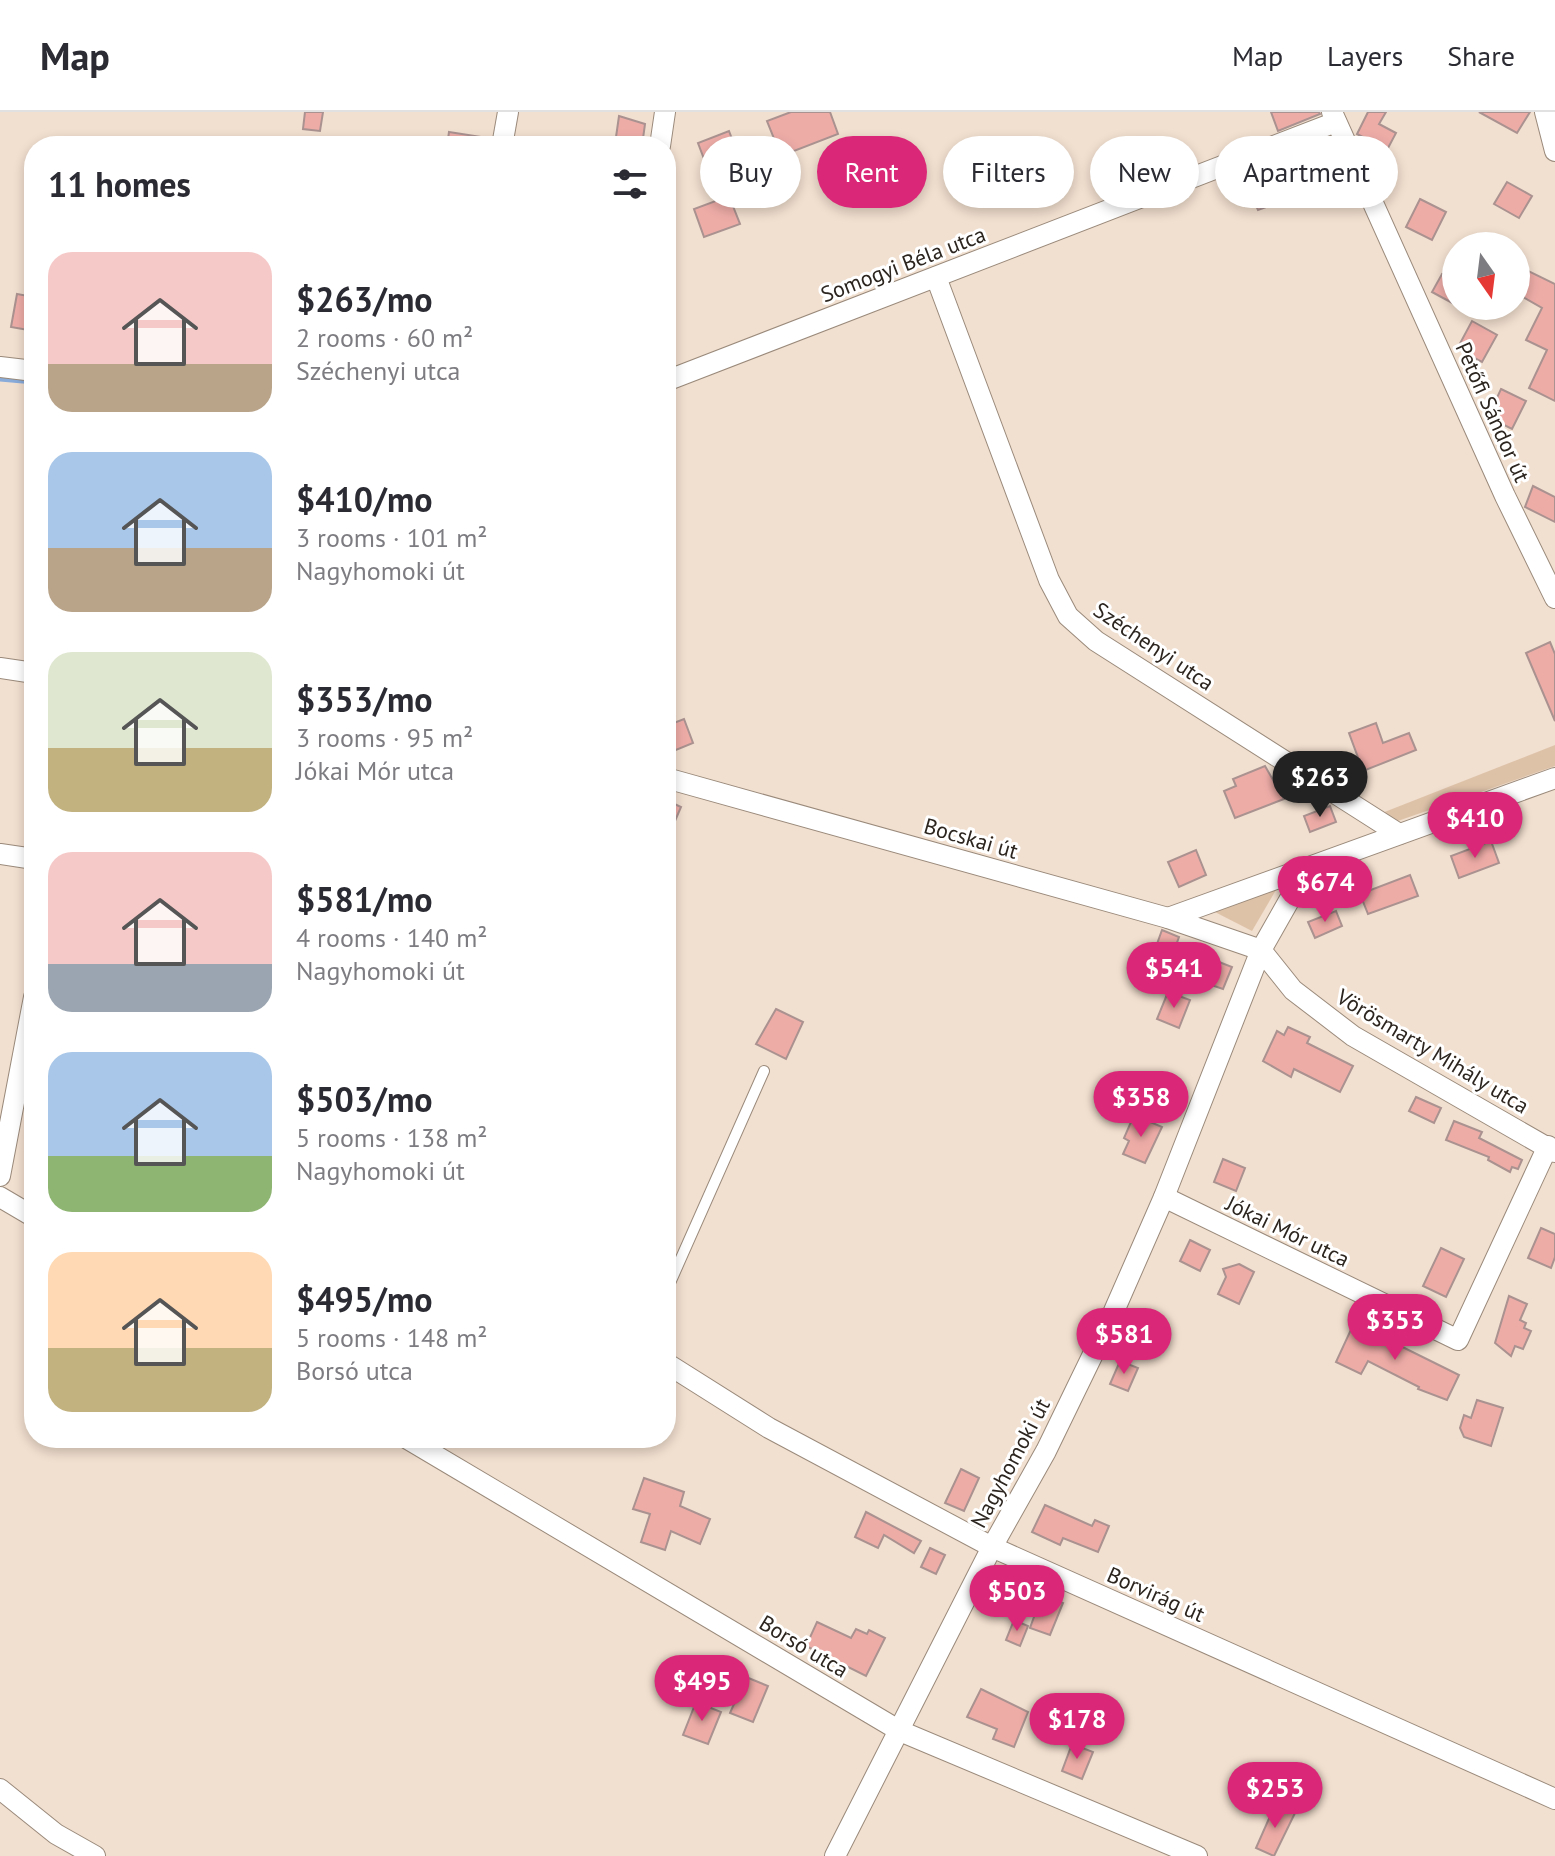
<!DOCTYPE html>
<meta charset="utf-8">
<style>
:root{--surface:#fff;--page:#f7f7f7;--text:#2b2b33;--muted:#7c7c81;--line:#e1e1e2;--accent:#db2777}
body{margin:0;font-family:"PT Sans",sans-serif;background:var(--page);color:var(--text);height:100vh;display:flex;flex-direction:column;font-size:30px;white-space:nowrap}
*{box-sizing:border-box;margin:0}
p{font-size:26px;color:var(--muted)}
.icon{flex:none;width:44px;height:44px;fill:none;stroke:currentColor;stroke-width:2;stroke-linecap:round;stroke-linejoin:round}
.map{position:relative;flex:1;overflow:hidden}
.panel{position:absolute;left:24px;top:24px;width:652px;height:1312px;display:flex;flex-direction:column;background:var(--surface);border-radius:32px;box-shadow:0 4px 12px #0003}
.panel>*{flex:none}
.top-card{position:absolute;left:700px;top:24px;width:734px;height:72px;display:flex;gap:16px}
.needle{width:52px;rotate:166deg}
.fabs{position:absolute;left:1442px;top:120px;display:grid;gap:16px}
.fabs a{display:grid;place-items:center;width:88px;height:88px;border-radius:50%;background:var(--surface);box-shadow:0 4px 12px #0003;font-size:40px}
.price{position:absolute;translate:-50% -68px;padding:0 18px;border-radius:28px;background:var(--accent);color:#fff;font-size:26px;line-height:52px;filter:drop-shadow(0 2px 4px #0008)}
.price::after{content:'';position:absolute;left:50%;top:48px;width:24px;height:18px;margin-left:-12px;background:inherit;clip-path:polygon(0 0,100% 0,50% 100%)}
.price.selected{background:#222;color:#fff}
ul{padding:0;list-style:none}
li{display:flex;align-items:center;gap:24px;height:200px;padding:0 24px}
li span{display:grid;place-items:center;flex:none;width:224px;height:160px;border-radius:24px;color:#555}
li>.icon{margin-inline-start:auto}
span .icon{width:96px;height:96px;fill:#fffc;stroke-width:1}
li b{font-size:34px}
h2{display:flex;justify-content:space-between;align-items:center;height:96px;padding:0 24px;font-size:34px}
.chip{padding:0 28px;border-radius:36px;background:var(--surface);box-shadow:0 4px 12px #0003;font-size:28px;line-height:72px}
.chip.selected{background:var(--accent);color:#fff}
header{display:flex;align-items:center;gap:48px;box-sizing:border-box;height:112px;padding:0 40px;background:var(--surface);border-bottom:2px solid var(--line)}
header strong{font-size:38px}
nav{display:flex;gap:44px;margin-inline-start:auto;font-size:28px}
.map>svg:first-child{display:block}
.green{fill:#dec2a8}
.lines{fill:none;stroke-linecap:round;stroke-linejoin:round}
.stream{stroke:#88abda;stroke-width:5}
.building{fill:#eeaca7;stroke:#aa9290;stroke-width:2}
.lane-casing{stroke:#9a8a7b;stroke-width:12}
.street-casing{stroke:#9a8a7b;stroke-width:22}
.lane{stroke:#fff;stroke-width:10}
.street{stroke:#fff;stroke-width:20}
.labels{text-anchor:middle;stroke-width:6;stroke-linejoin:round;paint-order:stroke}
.street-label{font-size:22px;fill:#2c251f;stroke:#fff}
</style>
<header>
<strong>Map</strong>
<nav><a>Map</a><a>Layers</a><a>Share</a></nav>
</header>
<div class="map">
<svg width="1555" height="1744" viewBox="0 0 1555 1744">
<rect width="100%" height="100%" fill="#f1dfcf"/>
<g class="green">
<path d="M1555,633V654L1392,711L1382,701Z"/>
<path d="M1280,771L1252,819L1213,799Z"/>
</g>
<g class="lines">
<path class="stream" d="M0,267L34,270"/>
</g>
<g class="building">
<path d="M305,0H323L320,19L303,17Z"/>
<path d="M791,0H830L838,22L781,44L767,9Z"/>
<path d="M1271,0H1319L1320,2L1278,19Z"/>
<path d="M1368,0H1386L1379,12L1396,21L1387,38L1357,22Z"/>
<path d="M1479,0H1530L1517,21Z"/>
<path d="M619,4L645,12L642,34L615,32Z"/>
<path d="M729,19L740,48L709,60L698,31Z"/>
<path d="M449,20L488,26V34H447Z"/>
<path d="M1329,31L1340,59L1317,68L1306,39Z"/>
<path d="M1259,56L1272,93L1258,98L1255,91L1245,94L1234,64Z"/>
<path d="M1507,70L1532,84L1519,106L1494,92Z"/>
<path d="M729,84L740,112L704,125L694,97Z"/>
<path d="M1420,87L1446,100L1432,128L1406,115Z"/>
<path d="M1524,157L1555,172V289L1529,276L1547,238L1526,228L1542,196L1516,181V170Z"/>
<path d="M1442,162L1456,169V193L1432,180Z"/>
<path d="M17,182L34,185V219L11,215Z"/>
<path d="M1472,209L1497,223L1482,250L1457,237Z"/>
<path d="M1501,277L1526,289L1512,317L1488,305Z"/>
<path d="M1533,374L1555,385V410L1525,395Z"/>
<path d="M1550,530L1555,542V609L1526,541Z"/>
<path d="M684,607L693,631L666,642V614Z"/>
<path d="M1376,611L1383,631L1409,621L1416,638L1363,659L1349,621Z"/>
<path d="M1265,654L1284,687L1235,706L1224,679L1236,674L1233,667Z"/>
<path d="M666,688L681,695L666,730Z"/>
<path d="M1330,694L1336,710L1310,720L1304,704Z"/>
<path d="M1491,729L1499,751L1459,766L1451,744Z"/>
<path d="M1196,738L1206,763L1179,775L1168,750Z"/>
<path d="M1410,763L1418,784L1368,802L1360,782Z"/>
<path d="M1336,799L1342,814L1315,826L1308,810Z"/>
<path d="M1162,818L1179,825L1165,863L1148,857Z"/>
<path d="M1214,848L1232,855L1223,877L1205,871Z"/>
<path d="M1168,880L1190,888L1179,916L1157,907Z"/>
<path d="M776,897L803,910L786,947L756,932Z"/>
<path d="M1288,915L1310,925L1307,931L1353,954L1340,980L1294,957L1291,965L1263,949L1277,919L1284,923Z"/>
<path d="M1416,985L1441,996L1434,1011L1409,999Z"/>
<path d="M1134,1003L1162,1015L1145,1051L1123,1042L1129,1029L1124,1026Z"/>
<path d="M1454,1009L1482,1020L1479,1026L1522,1048L1518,1057L1512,1055L1510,1060L1488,1048L1489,1045L1446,1028Z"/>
<path d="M1223,1047L1245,1056L1236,1079L1214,1070Z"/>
<path d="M1541,1116L1555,1122V1145L1551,1156L1528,1146Z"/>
<path d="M1190,1128L1210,1138L1200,1159L1180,1149Z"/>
<path d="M1441,1136L1464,1147L1446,1185L1423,1174Z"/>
<path d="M1239,1152L1254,1160L1239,1192L1218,1182L1226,1165L1223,1157Z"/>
<path d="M1509,1184L1527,1192L1520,1208L1526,1211L1524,1216L1531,1219L1523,1237L1515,1234L1511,1244L1495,1231Z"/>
<path d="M1354,1211L1459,1263L1447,1288L1418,1277L1419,1275L1368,1249L1361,1262L1336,1250Z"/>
<path d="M1120,1249L1138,1256L1128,1279L1110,1272Z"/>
<path d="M1477,1288L1503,1296L1491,1334L1464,1325L1460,1316L1464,1303L1471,1306Z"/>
<path d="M961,1357L979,1366L964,1399L945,1391Z"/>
<path d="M644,1366L684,1380L680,1394L710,1407L700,1432L671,1419L665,1438L641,1430L650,1402L633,1397Z"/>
<path d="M1045,1393L1092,1414L1095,1408L1109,1414L1098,1440L1063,1426L1060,1433L1032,1420Z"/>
<path d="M866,1400L921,1429L914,1441L884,1423L878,1436L855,1425Z"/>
<path d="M930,1436L945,1443L936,1462L921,1455Z"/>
<path d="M1042,1483L1063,1491L1050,1523L1030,1516Z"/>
<path d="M1014,1508L1028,1514L1020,1534L1006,1528Z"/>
<path d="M817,1510L851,1526L856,1517L867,1522L869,1518L885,1526L866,1564L806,1534Z"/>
<path d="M746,1565L768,1574L753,1610L730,1601Z"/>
<path d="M981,1577L1028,1600L1014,1635L993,1627L997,1617L967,1605Z"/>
<path d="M696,1590L721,1600L708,1632L683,1623Z"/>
<path d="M1072,1632L1093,1640L1082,1667L1062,1659Z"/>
<path d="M1275,1693L1295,1701L1274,1744L1256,1736Z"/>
</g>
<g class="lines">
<g class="lane-casing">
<path id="lane" d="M666,1180L764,959"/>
</g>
<g class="street-casing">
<g id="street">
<path d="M1332,0L1505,384L1555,486"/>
<path d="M1545,0L1555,39"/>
<path d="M502,34L508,0"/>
<path d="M660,34L665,0"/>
<path d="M936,165L1049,468L1068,504L1096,529L1399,722"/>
<path d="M0,255L34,259"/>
<path d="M666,269L1336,10"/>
<path d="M0,556L34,561"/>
<path d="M666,666L1168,806L1261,838L1293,878L1353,924L1555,1040"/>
<path d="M0,742L34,747"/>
<path d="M1168,806L1555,666"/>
<path d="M0,1064L34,885"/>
<path d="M0,1085L34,1105"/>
<path d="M1164,1085L1458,1228L1548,1034"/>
<path d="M666,1251L769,1316L992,1435L1555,1687"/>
<path d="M406,1326L900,1619L1197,1744"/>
<path d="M0,1677L56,1722L95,1744"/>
<path d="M835,1744L992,1435L1046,1339L1114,1199L1164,1085L1261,838L1308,755"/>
</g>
</g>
<use href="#lane" class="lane"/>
<use href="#street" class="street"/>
</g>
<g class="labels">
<g class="street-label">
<text transform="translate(903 152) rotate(-21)" y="8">Somogyi Béla utca</text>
<text transform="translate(1493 300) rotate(66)" y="8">Petőfi Sándor út</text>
<text transform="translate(1154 534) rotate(34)" y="8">Széchenyi utca</text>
<text transform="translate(971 726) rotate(16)" y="8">Bocskai út</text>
<text transform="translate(1433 939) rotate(31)" y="8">Vörösmarty Mihály utca</text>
<text transform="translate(1288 1119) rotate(26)" y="8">Jókai Mór utca</text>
<text transform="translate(1010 1351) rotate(-62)" y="8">Nagyhomoki út</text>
<text transform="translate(1156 1482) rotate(24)" y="8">Borvirág út</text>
<text transform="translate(804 1534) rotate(31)" y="8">Borsó utca</text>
</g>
</g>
</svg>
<div class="fabs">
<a><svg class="needle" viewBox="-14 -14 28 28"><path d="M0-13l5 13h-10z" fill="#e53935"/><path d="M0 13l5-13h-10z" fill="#7c7c81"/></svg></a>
</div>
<b class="price selected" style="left:1320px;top:707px">$263</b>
<b class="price" style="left:1475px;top:748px">$410</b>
<b class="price" style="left:1325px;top:812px">$674</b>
<b class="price" style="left:1174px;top:898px">$541</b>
<b class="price" style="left:1141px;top:1027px">$358</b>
<b class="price" style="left:1395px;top:1250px">$353</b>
<b class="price" style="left:1124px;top:1264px">$581</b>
<b class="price" style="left:1017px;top:1521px">$503</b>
<b class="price" style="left:702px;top:1611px">$495</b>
<b class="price" style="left:1077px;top:1649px">$178</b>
<b class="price" style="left:1275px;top:1718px">$253</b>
<div class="top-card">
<a class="chip">Buy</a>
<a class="chip selected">Rent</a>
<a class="chip">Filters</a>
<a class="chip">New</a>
<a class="chip">Apartment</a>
</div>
<section class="panel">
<h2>11 homes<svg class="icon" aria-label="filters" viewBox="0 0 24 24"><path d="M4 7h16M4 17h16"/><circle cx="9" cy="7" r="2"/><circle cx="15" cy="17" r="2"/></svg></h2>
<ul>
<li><span style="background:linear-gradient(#f6c9c9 70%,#b9a48a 0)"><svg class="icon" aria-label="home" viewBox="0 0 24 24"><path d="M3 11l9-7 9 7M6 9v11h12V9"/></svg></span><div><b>$263/mo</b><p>2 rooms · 60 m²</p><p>Széchenyi utca</p></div></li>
<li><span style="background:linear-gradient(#a9c7e8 60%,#b9a48a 0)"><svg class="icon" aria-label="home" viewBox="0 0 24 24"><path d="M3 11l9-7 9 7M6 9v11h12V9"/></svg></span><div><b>$410/mo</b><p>3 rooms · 101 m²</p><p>Nagyhomoki út</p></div></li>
<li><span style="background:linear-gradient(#dfe7d0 60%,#c2b280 0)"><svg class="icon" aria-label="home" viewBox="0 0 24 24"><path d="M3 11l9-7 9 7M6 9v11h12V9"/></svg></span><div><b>$353/mo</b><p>3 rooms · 95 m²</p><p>Jókai Mór utca</p></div></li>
<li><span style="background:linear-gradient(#f6c9c9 70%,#9aa5b1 0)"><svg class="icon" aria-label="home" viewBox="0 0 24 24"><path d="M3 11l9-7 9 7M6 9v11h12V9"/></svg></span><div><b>$581/mo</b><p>4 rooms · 140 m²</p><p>Nagyhomoki út</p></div></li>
<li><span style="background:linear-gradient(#a9c7e8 65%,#8fb573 0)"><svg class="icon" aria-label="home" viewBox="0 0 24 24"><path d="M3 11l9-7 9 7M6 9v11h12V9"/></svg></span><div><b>$503/mo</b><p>5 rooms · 138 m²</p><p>Nagyhomoki út</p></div></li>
<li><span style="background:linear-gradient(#ffd9b3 60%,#c2b280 0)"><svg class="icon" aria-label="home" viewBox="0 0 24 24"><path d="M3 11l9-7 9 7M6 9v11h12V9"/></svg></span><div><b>$495/mo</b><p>5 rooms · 148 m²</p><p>Borsó utca</p></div></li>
</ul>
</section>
</div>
